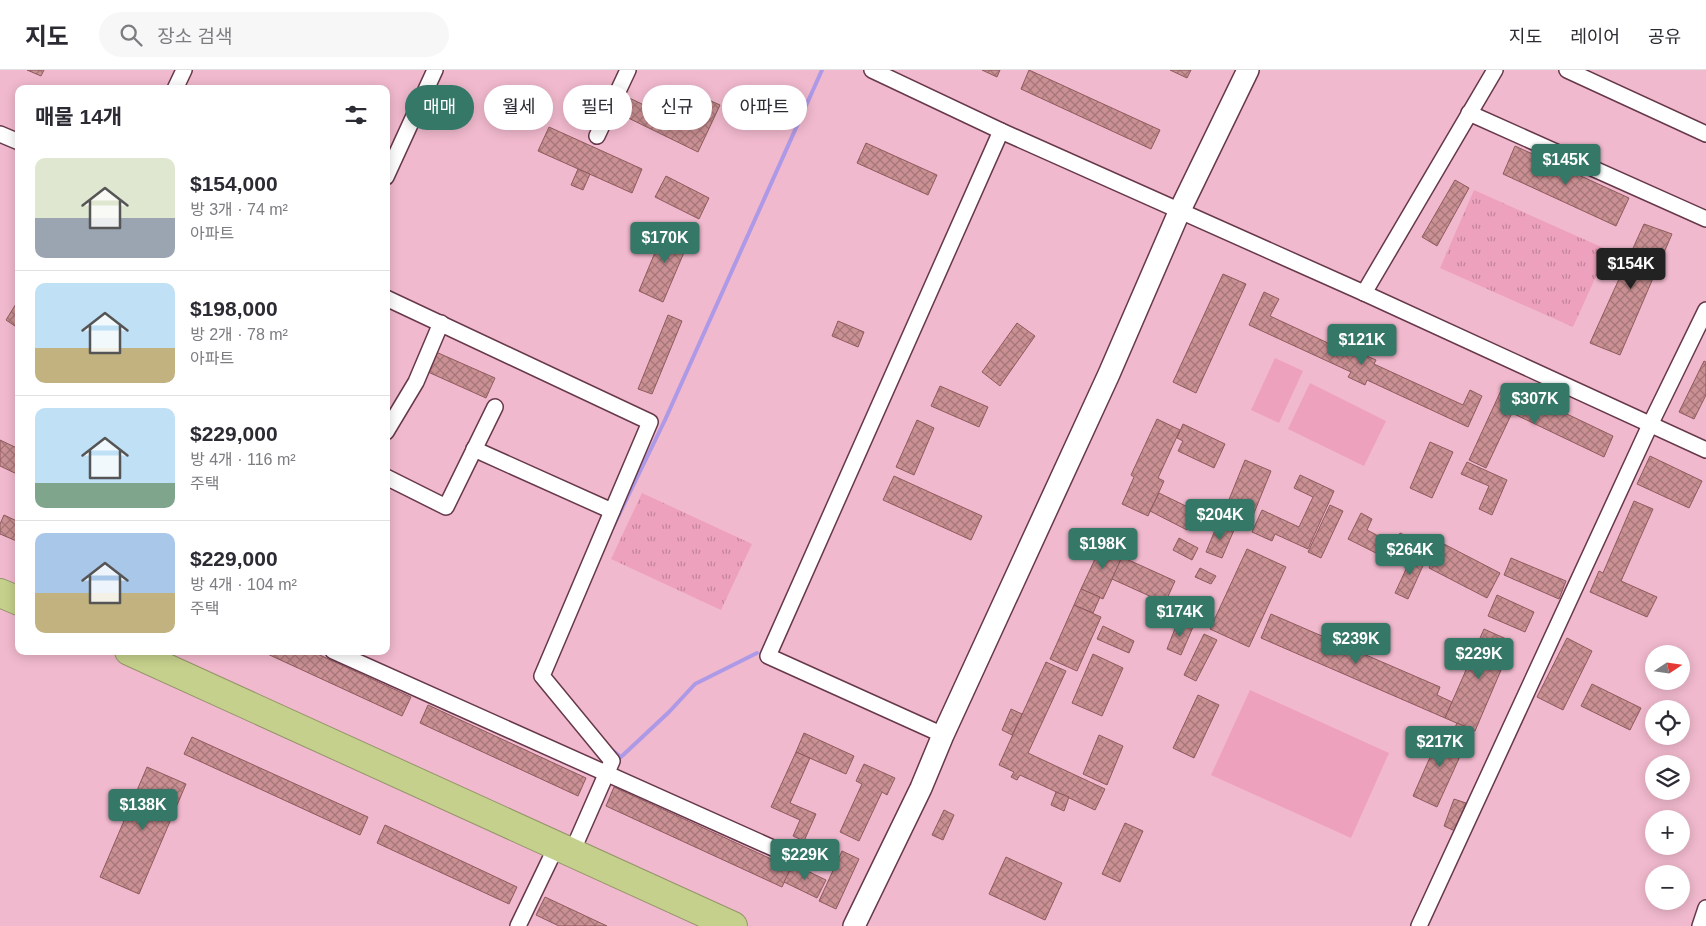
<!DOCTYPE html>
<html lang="ko">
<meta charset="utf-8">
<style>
:root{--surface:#fff;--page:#f7f7f7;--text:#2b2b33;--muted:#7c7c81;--line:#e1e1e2;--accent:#367868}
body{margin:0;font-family:Arial,"Noto Sans KR",sans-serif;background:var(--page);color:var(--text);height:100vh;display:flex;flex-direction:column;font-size:19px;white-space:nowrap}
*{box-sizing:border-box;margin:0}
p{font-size:16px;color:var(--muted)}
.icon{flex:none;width:28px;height:28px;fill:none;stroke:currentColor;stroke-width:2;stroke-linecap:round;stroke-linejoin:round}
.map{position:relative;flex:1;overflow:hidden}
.details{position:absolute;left:15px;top:15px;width:375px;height:570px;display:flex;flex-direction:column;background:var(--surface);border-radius:10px;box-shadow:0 2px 12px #0003}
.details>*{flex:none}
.top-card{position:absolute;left:405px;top:15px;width:475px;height:45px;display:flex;gap:10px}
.needle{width:32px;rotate:77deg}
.buttons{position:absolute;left:1645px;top:575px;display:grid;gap:10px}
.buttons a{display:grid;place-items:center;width:45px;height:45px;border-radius:50%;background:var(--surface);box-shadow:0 2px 12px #0003;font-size:25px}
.price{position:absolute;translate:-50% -42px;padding:0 11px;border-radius:5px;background:var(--accent);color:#fff;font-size:16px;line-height:32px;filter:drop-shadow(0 1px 2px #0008)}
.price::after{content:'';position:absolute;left:50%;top:30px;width:15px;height:11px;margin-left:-8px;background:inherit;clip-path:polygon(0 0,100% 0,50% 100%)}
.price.active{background:#222;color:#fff}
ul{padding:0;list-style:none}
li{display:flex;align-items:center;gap:15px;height:125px;padding:0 20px}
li+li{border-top:1px solid var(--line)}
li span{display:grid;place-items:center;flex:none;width:140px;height:100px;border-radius:10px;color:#555}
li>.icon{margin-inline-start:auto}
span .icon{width:60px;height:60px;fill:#fffc;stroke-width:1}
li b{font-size:21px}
h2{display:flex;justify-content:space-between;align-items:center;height:60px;padding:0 20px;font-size:21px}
.chip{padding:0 18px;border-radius:22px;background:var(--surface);box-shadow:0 2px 12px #0003;font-size:18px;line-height:45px}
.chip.active{background:var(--accent);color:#fff}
header{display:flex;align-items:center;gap:30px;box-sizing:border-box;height:70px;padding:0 25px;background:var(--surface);border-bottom:1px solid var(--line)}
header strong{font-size:24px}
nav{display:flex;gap:28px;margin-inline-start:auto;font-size:18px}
.search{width:350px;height:45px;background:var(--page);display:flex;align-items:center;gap:12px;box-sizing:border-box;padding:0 18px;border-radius:28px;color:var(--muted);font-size:19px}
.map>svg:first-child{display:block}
.grass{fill:url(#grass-tufts)}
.pitch{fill:#eea1bd}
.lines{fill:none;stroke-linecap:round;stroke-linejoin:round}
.stream{stroke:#ae99e7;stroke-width:4}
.building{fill:url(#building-cross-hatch);stroke:#8f5b5e}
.street-casing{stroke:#66384a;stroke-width:18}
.secondary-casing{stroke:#66384a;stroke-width:24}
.highway-casing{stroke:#95956b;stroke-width:30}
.street{stroke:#fff;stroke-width:15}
.secondary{stroke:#fff;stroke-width:21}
.highway{stroke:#c5d08c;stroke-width:28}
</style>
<header>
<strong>지도</strong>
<div class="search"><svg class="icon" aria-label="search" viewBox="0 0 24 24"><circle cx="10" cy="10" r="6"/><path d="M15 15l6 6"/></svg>장소 검색</div>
<nav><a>지도</a><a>레이어</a><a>공유</a></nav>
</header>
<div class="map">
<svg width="1706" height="856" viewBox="0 0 1706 856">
<defs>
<pattern id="grass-tufts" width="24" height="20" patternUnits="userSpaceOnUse" patternTransform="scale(1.25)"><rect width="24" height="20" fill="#eea1bd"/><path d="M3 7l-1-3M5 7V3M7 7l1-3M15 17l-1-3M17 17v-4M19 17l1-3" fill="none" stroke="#c2839a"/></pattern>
<pattern id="building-cross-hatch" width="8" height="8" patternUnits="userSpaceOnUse" patternTransform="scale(1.25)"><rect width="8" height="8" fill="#ca9093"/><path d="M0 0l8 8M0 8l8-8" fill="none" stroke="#a57678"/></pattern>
</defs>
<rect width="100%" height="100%" fill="#f1b9cd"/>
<g class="grass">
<path d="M1474,120L1608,180L1573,257L1440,198Z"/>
<path d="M642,423L752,474L721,540L611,489Z"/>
</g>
<g class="pitch">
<path d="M1275,288L1303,301L1279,353L1251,340Z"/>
<path d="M1310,313L1386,351L1364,396L1288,359Z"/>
<path d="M1250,620L1389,683L1351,768L1211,705Z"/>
</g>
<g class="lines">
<g class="stream">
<path d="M612,459L665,350L822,0"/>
<path d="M612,680L621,687L669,642L695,614L757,583"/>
</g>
</g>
<g class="building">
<path d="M27,0H44L41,6Z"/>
<path d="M982,0H1000L997,7Z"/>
<path d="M1029,0L1160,60L1151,79L1021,19Z"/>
<path d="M1170,0H1191L1187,8Z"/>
<path d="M623,25L686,55L700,26L720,35L698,82L614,41Z"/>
<path d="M549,57L642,99L632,123L538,81Z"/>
<path d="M866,73L937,105L928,125L857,93Z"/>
<path d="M1515,76L1629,128L1616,156L1503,104Z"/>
<path d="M578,99L590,104L583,120L571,115Z"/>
<path d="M666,106L709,128L699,149L655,127Z"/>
<path d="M1455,110L1469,118L1437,176L1422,167Z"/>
<path d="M1644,154L1672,164L1620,285L1590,273Z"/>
<path d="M666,156L691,166L663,232L639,221Z"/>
<path d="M1223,204L1246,214L1196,323L1173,312Z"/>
<path d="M1264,222L1279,229L1270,246L1358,287L1360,283L1376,290L1374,294L1463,335L1470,320L1482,326L1468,357L1367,310L1365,315L1348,307L1351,302L1249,255Z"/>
<path d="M19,229V257L18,258L6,250Z"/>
<path d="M668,245L682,251L652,324L638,319Z"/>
<path d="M838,251L864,262L858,277L832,266Z"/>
<path d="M1017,253L1035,266L1000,316L982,302Z"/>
<path d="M436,282L495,308L486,328L428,302Z"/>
<path d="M1704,291L1706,292V325L1694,349L1679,342Z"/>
<path d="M1504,314L1613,366L1604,387L1512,343L1486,398L1469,390Z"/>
<path d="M940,316L988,337L979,357L931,336Z"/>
<path d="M1157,349L1180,360L1158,408L1164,411L1148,446L1122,434L1134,407L1131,405Z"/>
<path d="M917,350L934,358L914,405L896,397Z"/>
<path d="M1183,354L1225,374L1214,398L1178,381L1183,371L1177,368Z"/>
<path d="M0,370L19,379V405L0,396Z"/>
<path d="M1430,372L1453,382L1432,428L1410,418Z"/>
<path d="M1650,386L1702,411L1689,438L1637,414Z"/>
<path d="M1245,390L1271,401L1250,453L1224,442Z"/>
<path d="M1467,392L1507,410L1492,445L1479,439L1489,416L1461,404Z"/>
<path d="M1300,405L1334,421L1308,479L1275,464L1272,471L1252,462L1262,440L1299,457L1313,427L1294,418Z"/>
<path d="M894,406L982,446L971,470L883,430Z"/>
<path d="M1159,423L1196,441L1187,460L1150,441Z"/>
<path d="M1634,431L1653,439L1621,511L1657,527L1647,547L1590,522L1599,501L1603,503Z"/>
<path d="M1330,435L1343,441L1321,488L1308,482Z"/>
<path d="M1361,443L1372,449L1367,460L1394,474L1400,463L1411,468L1398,494L1348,469Z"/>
<path d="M4,445L19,452V472L0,464V454Z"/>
<path d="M1218,453L1234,460L1222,488L1206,482Z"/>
<path d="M1179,468L1198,478L1192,490L1173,480Z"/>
<path d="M1103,472L1125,481L1103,529L1081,519Z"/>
<path d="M1442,473L1500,503L1487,528L1429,498Z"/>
<path d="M1247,479L1286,497L1249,577L1210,559Z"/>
<path d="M1413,484L1426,489L1408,529L1395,523Z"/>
<path d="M1122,487L1175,511L1165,533L1112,509Z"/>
<path d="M1511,488L1566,511L1559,529L1504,505Z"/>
<path d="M1200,498L1216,506L1211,514L1195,507Z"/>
<path d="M1081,519L1100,527L1093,543L1074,535Z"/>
<path d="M1497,525L1534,542L1525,562L1488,546Z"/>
<path d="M1074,535L1101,547L1077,601L1050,589Z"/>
<path d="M1187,535L1201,540L1197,552L1183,546Z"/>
<path d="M1271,544L1440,617L1437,625L1452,632L1445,648L1261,568Z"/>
<path d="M1178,551L1193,557L1181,585L1167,579Z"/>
<path d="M1103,556L1134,571L1129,583L1097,569Z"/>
<path d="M1484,559L1513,572L1475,661L1445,648Z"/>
<path d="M1204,564L1217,570L1196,611L1184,605Z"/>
<path d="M1567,568L1592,581L1563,640L1537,627Z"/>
<path d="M261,581H311L411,627L402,646Z"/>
<path d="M1093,584L1123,598L1102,646L1072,633Z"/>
<path d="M1046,592L1066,601L1028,683L1105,719L1095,740L1020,705L1017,710L1011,707L1014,702L999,695Z"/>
<path d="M1592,614L1641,638L1630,660L1581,636Z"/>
<path d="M1198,625L1219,635L1194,688L1173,678Z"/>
<path d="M428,635L586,708L578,726L420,653Z"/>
<path d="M1011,639L1022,644L1012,665L1002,660Z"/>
<path d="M1457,653L1469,658L1464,670L1452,664Z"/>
<path d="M1442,660L1467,671L1437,737L1413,726Z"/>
<path d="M804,663L854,686L846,704L796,682Z"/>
<path d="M1099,665L1123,676L1107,715L1083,704Z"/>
<path d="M192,667L368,747L360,765L184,684Z"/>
<path d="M796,682L810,688L790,733L816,744L804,771L793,766L800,750L771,737Z"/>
<path d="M864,694L895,708L887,725L882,722L859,771L840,762L862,714L856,711Z"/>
<path d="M147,697L186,714L139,824L100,807Z"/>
<path d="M614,717L791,798L782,817L606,736Z"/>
<path d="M1056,722L1069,727L1064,741L1051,735Z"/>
<path d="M1454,729L1466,733L1455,761L1444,756Z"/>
<path d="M944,740L954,745L943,770L932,765Z"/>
<path d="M1125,753L1143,761L1120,812L1102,804Z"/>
<path d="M385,755L517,817L509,834L377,773Z"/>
<path d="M842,781L859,789L836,839L819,831Z"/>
<path d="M1006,787L1062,813L1045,850L989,824Z"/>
<path d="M793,794L826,810L817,828L784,812Z"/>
<path d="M545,827L607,856H559L536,845Z"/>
</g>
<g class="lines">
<g class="street-casing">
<g id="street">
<path d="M872,0L1001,61L1364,223L1706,380"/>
<path d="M1567,0L1706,64"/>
<path d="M175,19L184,0"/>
<path d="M1469,43L1706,149"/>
<path d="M0,64L19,72"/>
<path d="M597,66L628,0"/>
<path d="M386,107L435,0"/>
<path d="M1364,223L1495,0"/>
<path d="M386,228L650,352L542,606L612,691L572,782"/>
<path d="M386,362L416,312L441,253"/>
<path d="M474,379L612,441"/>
<path d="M386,407L446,437L495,337"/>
<path d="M333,581L784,783"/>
<path d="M943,665L768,586L1001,61"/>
<path d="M518,856L557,775"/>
<path d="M1419,856L1650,355L1706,240"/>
<path d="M1700,856L1706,838"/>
</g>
</g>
<g class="secondary-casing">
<path id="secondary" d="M854,856L921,718L943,665L1109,304L1180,140L1248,0"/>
</g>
<g class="highway-casing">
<g id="highway">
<path d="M0,523L19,531"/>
<path d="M129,581L733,856"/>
</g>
</g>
<use href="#street" class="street"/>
<use href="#secondary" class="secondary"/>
<use href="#highway" class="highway"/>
</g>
</svg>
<div class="buttons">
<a><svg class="needle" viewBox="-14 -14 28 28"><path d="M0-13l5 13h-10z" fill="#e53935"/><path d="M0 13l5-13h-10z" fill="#7c7c81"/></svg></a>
<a><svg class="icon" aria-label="locate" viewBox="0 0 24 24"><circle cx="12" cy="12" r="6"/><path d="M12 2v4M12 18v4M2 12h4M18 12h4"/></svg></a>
<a><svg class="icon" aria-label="layers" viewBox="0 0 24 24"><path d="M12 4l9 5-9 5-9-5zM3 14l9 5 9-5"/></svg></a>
<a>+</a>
<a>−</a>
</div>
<b class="price" style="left:1566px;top:116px">$145K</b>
<b class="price" style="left:665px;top:194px">$170K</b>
<b class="price active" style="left:1631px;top:220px">$154K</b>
<b class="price" style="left:1362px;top:296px">$121K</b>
<b class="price" style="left:1535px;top:355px">$307K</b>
<b class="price" style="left:1220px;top:471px">$204K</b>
<b class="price" style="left:1103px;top:500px">$198K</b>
<b class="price" style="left:1410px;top:506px">$264K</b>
<b class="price" style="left:1180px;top:568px">$174K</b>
<b class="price" style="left:1356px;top:595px">$239K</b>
<b class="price" style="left:1479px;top:610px">$229K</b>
<b class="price" style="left:1440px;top:698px">$217K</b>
<b class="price" style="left:143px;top:761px">$138K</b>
<b class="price" style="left:805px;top:811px">$229K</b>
<div class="top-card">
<a class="chip active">매매</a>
<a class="chip">월세</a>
<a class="chip">필터</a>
<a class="chip">신규</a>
<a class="chip">아파트</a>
</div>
<section class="details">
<h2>매물 14개<svg class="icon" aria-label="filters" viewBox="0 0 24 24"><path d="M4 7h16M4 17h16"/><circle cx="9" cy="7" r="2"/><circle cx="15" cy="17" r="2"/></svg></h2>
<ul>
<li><span style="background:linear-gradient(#dfe7d0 60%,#9aa5b1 0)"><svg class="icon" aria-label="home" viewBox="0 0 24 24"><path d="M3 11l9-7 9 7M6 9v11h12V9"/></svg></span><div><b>$154,000</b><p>방 3개 · 74 m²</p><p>아파트</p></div></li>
<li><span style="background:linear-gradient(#bfe0f5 65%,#c2b280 0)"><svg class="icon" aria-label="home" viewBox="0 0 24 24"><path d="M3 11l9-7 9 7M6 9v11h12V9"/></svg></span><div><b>$198,000</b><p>방 2개 · 78 m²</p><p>아파트</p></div></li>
<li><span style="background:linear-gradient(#bfe0f5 75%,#7fa58c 0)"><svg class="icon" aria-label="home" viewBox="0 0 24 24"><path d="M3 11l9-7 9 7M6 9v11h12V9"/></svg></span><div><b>$229,000</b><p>방 4개 · 116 m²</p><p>주택</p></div></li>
<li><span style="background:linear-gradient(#a9c7e8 60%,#c2b280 0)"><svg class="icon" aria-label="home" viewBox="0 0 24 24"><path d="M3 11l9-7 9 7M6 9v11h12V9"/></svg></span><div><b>$229,000</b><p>방 4개 · 104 m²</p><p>주택</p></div></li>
</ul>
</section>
</div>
